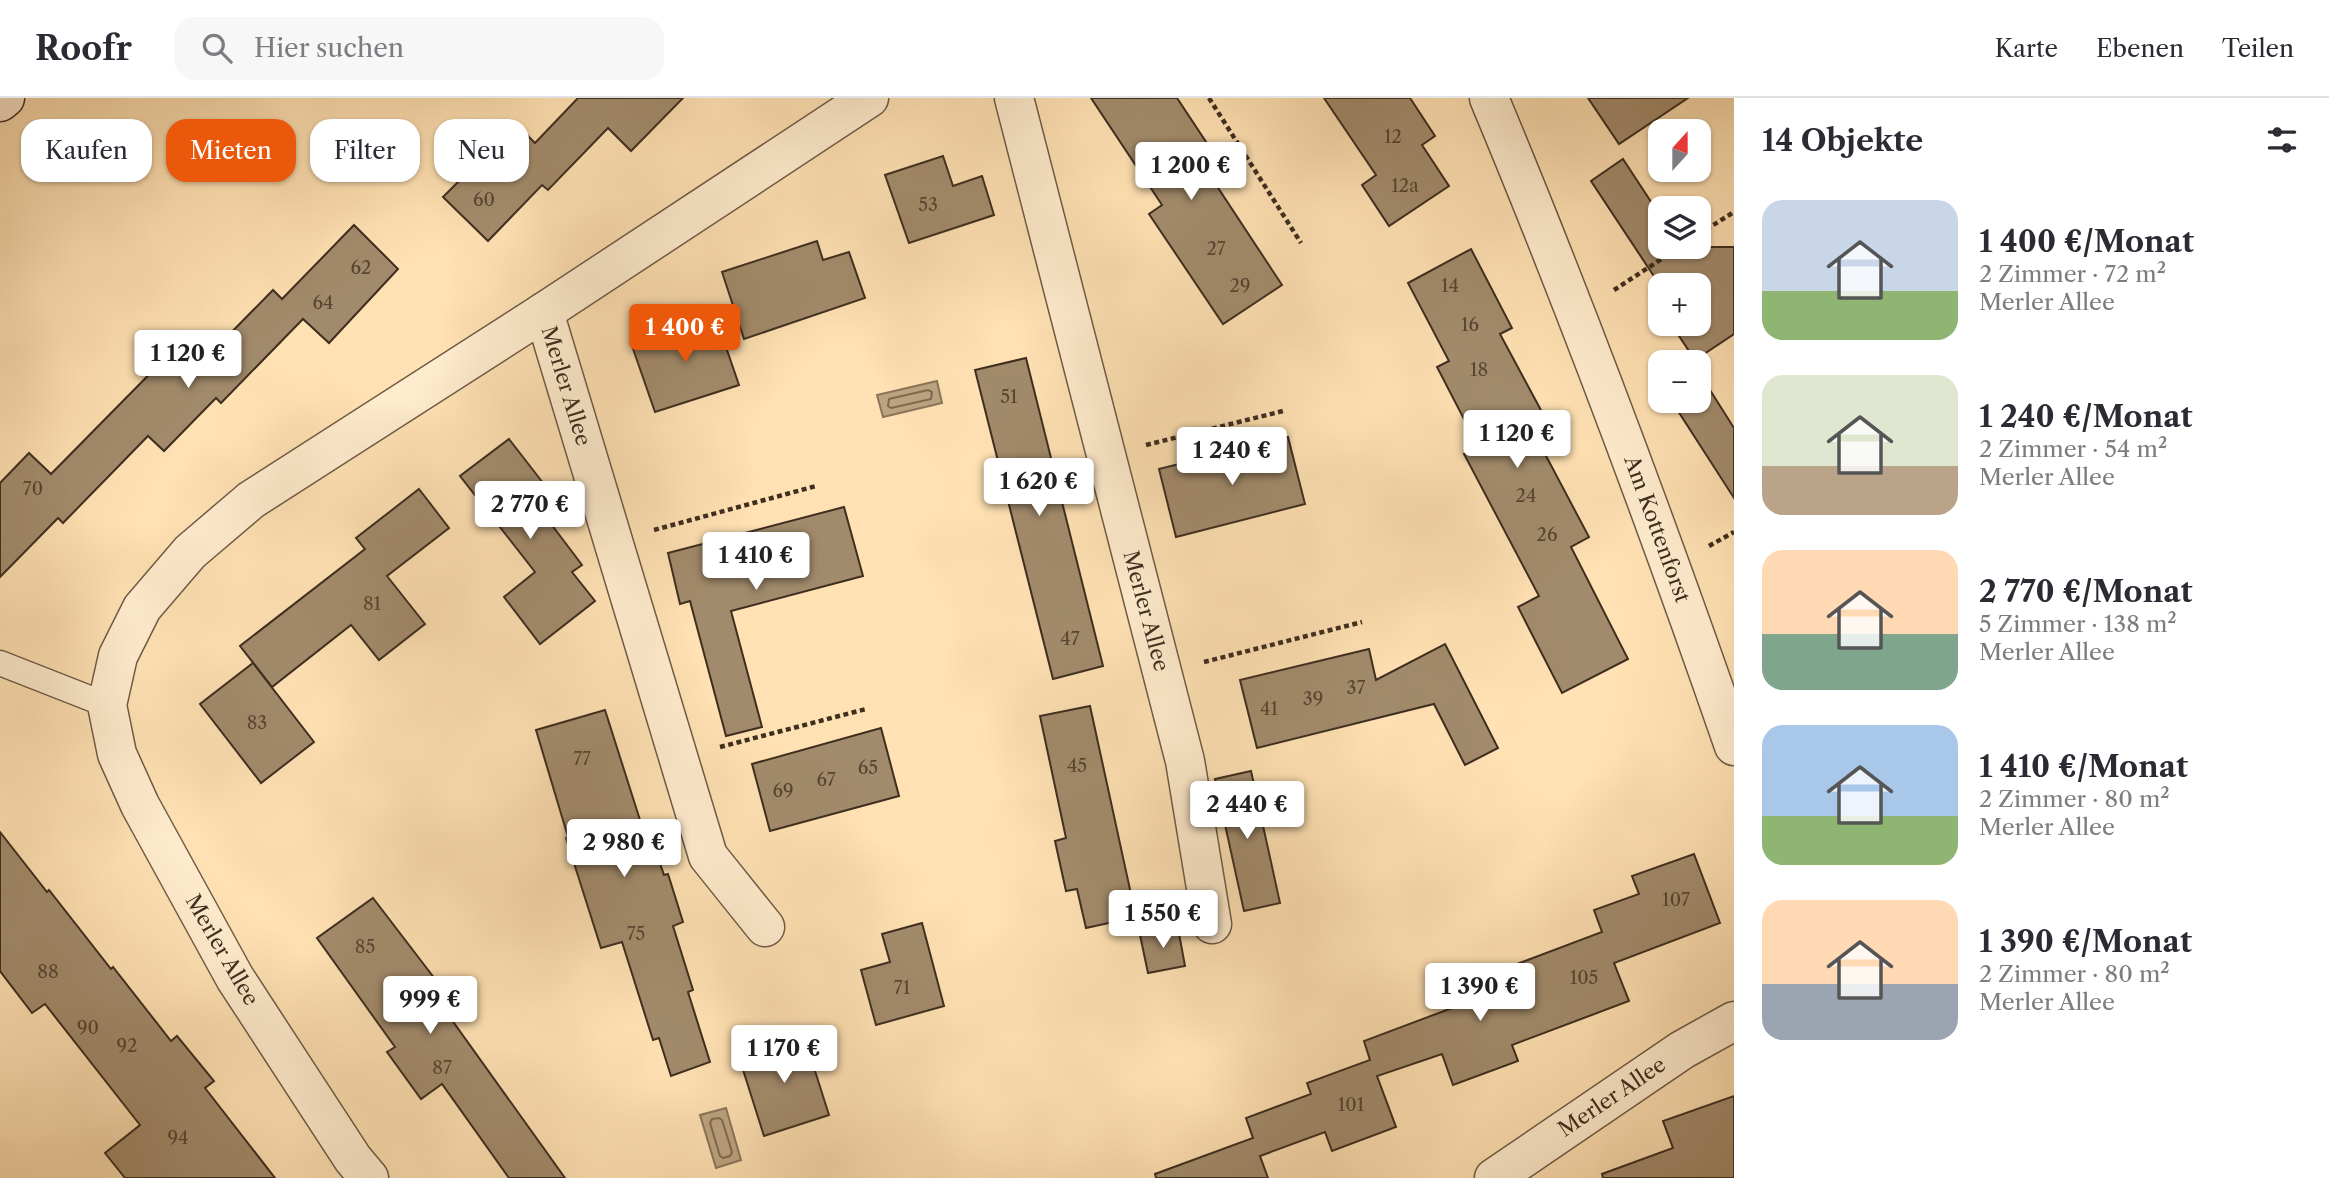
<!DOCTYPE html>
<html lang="de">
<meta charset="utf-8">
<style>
:root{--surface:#fff;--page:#f7f7f7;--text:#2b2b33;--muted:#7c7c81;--line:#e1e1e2;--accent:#ea580c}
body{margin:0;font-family:"Libre Caslon Text",serif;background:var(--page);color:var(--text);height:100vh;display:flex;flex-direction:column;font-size:26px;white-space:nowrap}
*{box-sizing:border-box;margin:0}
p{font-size:23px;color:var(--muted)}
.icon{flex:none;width:38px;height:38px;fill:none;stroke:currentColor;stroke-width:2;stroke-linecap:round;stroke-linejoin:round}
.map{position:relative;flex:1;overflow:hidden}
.details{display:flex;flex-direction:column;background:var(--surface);width:595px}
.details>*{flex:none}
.banner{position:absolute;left:21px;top:21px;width:665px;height:63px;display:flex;gap:14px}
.needle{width:46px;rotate:21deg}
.buttons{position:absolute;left:1648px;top:21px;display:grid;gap:14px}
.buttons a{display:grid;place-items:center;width:63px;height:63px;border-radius:14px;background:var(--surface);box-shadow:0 2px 5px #0004;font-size:35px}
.price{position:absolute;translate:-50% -60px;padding:0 16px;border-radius:7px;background:#fff;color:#222;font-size:23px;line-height:46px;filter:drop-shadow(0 2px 4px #0008)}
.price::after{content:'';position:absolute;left:50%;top:42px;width:21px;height:16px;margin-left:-10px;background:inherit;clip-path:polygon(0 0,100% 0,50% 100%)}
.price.current{background:var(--accent);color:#fff}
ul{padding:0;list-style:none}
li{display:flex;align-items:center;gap:21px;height:175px;padding:0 28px}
li span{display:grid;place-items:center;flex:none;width:196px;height:140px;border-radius:21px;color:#555}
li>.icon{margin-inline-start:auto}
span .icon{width:84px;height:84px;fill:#fffc;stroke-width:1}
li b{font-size:30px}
h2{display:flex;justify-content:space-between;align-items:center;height:84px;padding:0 28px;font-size:30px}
.pill{padding:0 24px;border-radius:21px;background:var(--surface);box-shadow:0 2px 5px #0004;font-size:24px;line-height:63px}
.pill.current{background:var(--accent);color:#fff}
header{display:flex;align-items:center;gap:42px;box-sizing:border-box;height:98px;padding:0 35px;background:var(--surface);border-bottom:2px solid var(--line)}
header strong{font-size:33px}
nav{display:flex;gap:38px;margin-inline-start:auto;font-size:24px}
.search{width:490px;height:63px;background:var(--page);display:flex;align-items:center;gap:18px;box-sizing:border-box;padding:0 24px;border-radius:21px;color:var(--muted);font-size:26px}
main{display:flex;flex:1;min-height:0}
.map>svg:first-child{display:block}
.water{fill:#bda481;stroke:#8a755a;stroke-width:2}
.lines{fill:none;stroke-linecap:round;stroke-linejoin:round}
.shore{stroke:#7e6950;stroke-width:2}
.building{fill:#a28b6c;stroke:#3e2e20;stroke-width:2}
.lane-casing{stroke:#6e5b45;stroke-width:27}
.street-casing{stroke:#6e5b45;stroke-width:41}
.secondary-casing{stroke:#3e2e20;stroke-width:41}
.path{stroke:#3e2e20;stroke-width:4.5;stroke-dasharray:5 3.5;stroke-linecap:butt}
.lane{stroke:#ffecce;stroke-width:24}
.street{stroke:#ffecce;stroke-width:38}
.secondary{stroke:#ffecce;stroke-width:38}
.labels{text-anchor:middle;stroke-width:5;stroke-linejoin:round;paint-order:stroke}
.number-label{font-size:18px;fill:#574533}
.street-label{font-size:21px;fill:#3e2e20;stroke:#ffecce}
</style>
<header>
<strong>Roofr</strong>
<div class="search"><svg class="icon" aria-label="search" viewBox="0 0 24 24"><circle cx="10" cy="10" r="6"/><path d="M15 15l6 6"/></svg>Hier suchen</div>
<nav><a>Karte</a><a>Ebenen</a><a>Teilen</a></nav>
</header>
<main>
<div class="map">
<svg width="1734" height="1080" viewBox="0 0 1734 1080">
<rect width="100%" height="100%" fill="#ffe1b3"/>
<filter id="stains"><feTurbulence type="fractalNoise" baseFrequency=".00286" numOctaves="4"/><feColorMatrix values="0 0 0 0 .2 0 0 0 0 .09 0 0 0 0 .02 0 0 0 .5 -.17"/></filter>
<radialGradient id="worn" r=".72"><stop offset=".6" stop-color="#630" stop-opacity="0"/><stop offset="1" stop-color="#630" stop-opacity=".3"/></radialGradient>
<g class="water">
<path d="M937,283L942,305L883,319L877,297Z"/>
<path d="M726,1010L741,1062L716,1070L700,1017Z"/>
</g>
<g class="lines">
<g class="shore">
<path d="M928,292L932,294L931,301L891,310L888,308L889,301Z"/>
<path d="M719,1020L722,1022L732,1054L730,1058L723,1060L720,1058L710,1025L712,1021Z"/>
</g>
</g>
<g class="building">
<path d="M578,0H683L631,53L608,30L548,92L542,87L488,143L443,99L516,26L535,45Z"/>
<path d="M1091,0H1177L1222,68L1209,76L1282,187L1223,226L1149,116L1162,107Z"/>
<path d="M1324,0H1410L1435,38L1422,47L1449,88L1389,128L1362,87L1376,77Z"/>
<path d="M1588,0H1688L1619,46Z"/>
<path d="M943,58L953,88L982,78L994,117L909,145L885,77Z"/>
<path d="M1623,61L1661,119V149H1734V236L1695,262L1671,226H1699V187L1661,189L1591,83Z"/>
<path d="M354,127L398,171L329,245L303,221L221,305L216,300L164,353L148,338L63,425L58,420L0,479V385L29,355L51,376L190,235L211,255L273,192L282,201Z"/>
<path d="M817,143L823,162L849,154L865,200L744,241L722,174Z"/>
<path d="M1471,151L1512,230L1500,236L1542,314L1527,322L1589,439L1571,449L1628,561L1562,595L1518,509L1539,498L1464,356L1478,348L1437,269L1449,263L1408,185Z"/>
<path d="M715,217L739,287L655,314L631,245Z"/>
<path d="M1026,260L1103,568L1053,581L975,272Z"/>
<path d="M1710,292L1734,330V400L1678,313L1693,303H1699V299Z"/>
<path d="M1288,339L1305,406L1176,439L1159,371Z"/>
<path d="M509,341L557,403L542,414L582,467L572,474L595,503L540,546L504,499L535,474L460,378Z"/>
<path d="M419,391L449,430L387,478L425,526L379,562L351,527L272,589L240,548L365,451L356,440Z"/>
<path d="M844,409L863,478L731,513L762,629L726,638L690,503L680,506L668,455Z"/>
<path d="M1445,546L1498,650L1465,667L1434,606L1257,650L1240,582L1369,551L1376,582Z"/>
<path d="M253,565L314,644L261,685L200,606Z"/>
<path d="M1090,608L1136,819L1086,830L1077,791L1066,793L1055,743L1066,740L1040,618Z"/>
<path d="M605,612L647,744L652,742L664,777L668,776L683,824L673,828L693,892L688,894L710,964L671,978L659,940L653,942L622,844L601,850L566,740L568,739L536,632Z"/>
<path d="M881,630L899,698L770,733L752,666Z"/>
<path d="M1251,673L1280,805L1244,813L1215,681Z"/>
<path d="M0,734L47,794L49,792L111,871L113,869L171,943L177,938L214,983L205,990L275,1080H125L105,1055L140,1027L45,906L32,915L0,873Z"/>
<path d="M1694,756L1720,825L1614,865L1629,903L1512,947L1518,963L1453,987L1442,956L1377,978L1396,1029L1332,1053L1325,1034L1260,1058L1268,1080H1156L1155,1076L1253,1040L1246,1020L1311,996L1307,985L1370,962L1364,943L1492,895L1485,878L1602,834L1594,812L1639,796L1632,778Z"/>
<path d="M373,800L448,898L439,904L565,1080H509L442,986L421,1001L387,954L395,949L317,840Z"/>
<path d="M922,825L944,908L876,927L861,872L890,864L882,836Z"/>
<path d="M1178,830L1185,868L1148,875L1140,837Z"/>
<path d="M803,935L829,1017L764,1038L738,956Z"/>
<path d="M1734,998V1080H1603L1602,1076L1673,1050L1663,1023Z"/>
</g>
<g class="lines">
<g class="lane-casing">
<path id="lane" d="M0,565L107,607"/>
</g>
<g class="street-casing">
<g id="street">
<path d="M1014,0L1185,663L1212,826"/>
<path d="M1489,0C1578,213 1658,429 1734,648"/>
<path d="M544,214L708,758L765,829"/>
<path d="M369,1080L353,1061L235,880L140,707L117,656L107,607L118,558L142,510L190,454L251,402L544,214L869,0"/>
<path d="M1494,1080L1682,952L1734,923"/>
</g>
</g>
<g class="secondary-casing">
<path id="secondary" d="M0,4L5,0"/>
</g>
<g class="path">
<path d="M1209,0L1301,145"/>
<path d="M1699,136L1734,114"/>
<path d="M1614,192L1680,149"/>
<path d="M1146,347L1283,313"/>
<path d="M654,432L816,388"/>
<path d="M1709,448L1734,434"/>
<path d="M1204,564L1362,524"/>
<path d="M720,649L866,611"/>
</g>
<use href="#lane" class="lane"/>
<use href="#street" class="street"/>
<use href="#secondary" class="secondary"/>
</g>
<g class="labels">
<g class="number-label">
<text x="1393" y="45">12</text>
<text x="1405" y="94">12a</text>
<text x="484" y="108">60</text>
<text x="928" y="113">53</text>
<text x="1216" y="157">27</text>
<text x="361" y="176">62</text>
<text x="1240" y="194">29</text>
<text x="1450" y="194">14</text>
<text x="323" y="211">64</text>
<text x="1470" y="233">16</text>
<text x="1479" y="278">18</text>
<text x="1009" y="305">51</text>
<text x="33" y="397">70</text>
<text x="1526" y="404">24</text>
<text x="1547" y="443">26</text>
<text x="372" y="512">81</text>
<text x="1070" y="547">47</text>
<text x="1356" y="596">37</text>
<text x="1313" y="607">39</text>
<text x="1269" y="617">41</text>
<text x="257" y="631">83</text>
<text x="582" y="667">77</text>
<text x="1077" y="674">45</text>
<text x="868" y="676">65</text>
<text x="826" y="688">67</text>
<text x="783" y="699">69</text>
<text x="1676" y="808">107</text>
<text x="636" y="842">75</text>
<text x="365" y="855">85</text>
<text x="48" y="880">88</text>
<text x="1584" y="886">105</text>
<text x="902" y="896">71</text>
<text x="88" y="936">90</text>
<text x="127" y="954">92</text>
<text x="442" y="976">87</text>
<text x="1351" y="1013">101</text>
<text x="178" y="1046">94</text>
</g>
<g class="street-label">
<text transform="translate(566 288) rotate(73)" y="7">Merler Allee</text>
<text transform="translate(1657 431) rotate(70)" y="7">Am Kottenforst</text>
<text transform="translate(1146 513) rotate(75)" y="7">Merler Allee</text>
<text transform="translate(222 852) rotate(60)" y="7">Merler Allee</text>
<text transform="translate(1612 999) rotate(-34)" y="7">Merler Allee</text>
</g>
</g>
<rect width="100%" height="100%" filter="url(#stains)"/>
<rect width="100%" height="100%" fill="url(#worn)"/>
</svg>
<div class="buttons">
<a><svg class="needle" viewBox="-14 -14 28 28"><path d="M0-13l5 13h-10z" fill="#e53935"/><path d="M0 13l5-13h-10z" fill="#7c7c81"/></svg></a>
<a><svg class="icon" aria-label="layers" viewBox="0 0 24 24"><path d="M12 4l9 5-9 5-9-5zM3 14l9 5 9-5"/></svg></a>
<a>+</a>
<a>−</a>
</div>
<b class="price" style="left:1191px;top:104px">1 200 €</b>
<b class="price current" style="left:685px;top:266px">1 400 €</b>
<b class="price" style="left:188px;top:292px">1 120 €</b>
<b class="price" style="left:1517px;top:372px">1 120 €</b>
<b class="price" style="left:1232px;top:389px">1 240 €</b>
<b class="price" style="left:1039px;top:420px">1 620 €</b>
<b class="price" style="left:530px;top:443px">2 770 €</b>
<b class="price" style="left:756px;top:494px">1 410 €</b>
<b class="price" style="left:1247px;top:743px">2 440 €</b>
<b class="price" style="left:624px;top:781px">2 980 €</b>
<b class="price" style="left:1163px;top:852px">1 550 €</b>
<b class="price" style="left:1480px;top:925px">1 390 €</b>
<b class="price" style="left:430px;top:938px">999 €</b>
<b class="price" style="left:784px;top:987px">1 170 €</b>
<div class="banner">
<a class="pill">Kaufen</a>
<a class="pill current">Mieten</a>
<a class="pill">Filter</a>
<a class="pill">Neu</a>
</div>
</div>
<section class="details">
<h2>14 Objekte<svg class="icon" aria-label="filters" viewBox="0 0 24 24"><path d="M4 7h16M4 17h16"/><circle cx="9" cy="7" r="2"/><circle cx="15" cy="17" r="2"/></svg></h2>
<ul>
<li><span style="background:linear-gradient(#c9d6e8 65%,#8fb573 0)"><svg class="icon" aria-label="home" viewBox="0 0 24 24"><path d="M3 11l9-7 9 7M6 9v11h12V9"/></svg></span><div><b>1 400 €/Monat</b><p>2 Zimmer · 72 m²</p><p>Merler Allee</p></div></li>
<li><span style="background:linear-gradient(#dfe7d0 65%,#b9a48a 0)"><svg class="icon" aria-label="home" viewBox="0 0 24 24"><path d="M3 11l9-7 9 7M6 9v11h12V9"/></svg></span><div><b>1 240 €/Monat</b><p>2 Zimmer · 54 m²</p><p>Merler Allee</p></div></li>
<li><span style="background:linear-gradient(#ffd9b3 60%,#7fa58c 0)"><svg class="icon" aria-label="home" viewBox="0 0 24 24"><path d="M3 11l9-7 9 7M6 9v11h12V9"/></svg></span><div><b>2 770 €/Monat</b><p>5 Zimmer · 138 m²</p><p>Merler Allee</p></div></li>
<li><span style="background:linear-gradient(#a9c7e8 65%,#8fb573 0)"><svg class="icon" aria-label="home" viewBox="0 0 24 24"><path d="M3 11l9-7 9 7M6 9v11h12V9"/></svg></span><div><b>1 410 €/Monat</b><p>2 Zimmer · 80 m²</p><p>Merler Allee</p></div></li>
<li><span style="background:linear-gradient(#ffd9b3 60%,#9aa5b1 0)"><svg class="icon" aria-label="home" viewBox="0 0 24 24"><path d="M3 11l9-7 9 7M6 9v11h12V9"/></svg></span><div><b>1 390 €/Monat</b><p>2 Zimmer · 80 m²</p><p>Merler Allee</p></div></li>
</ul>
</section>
</main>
